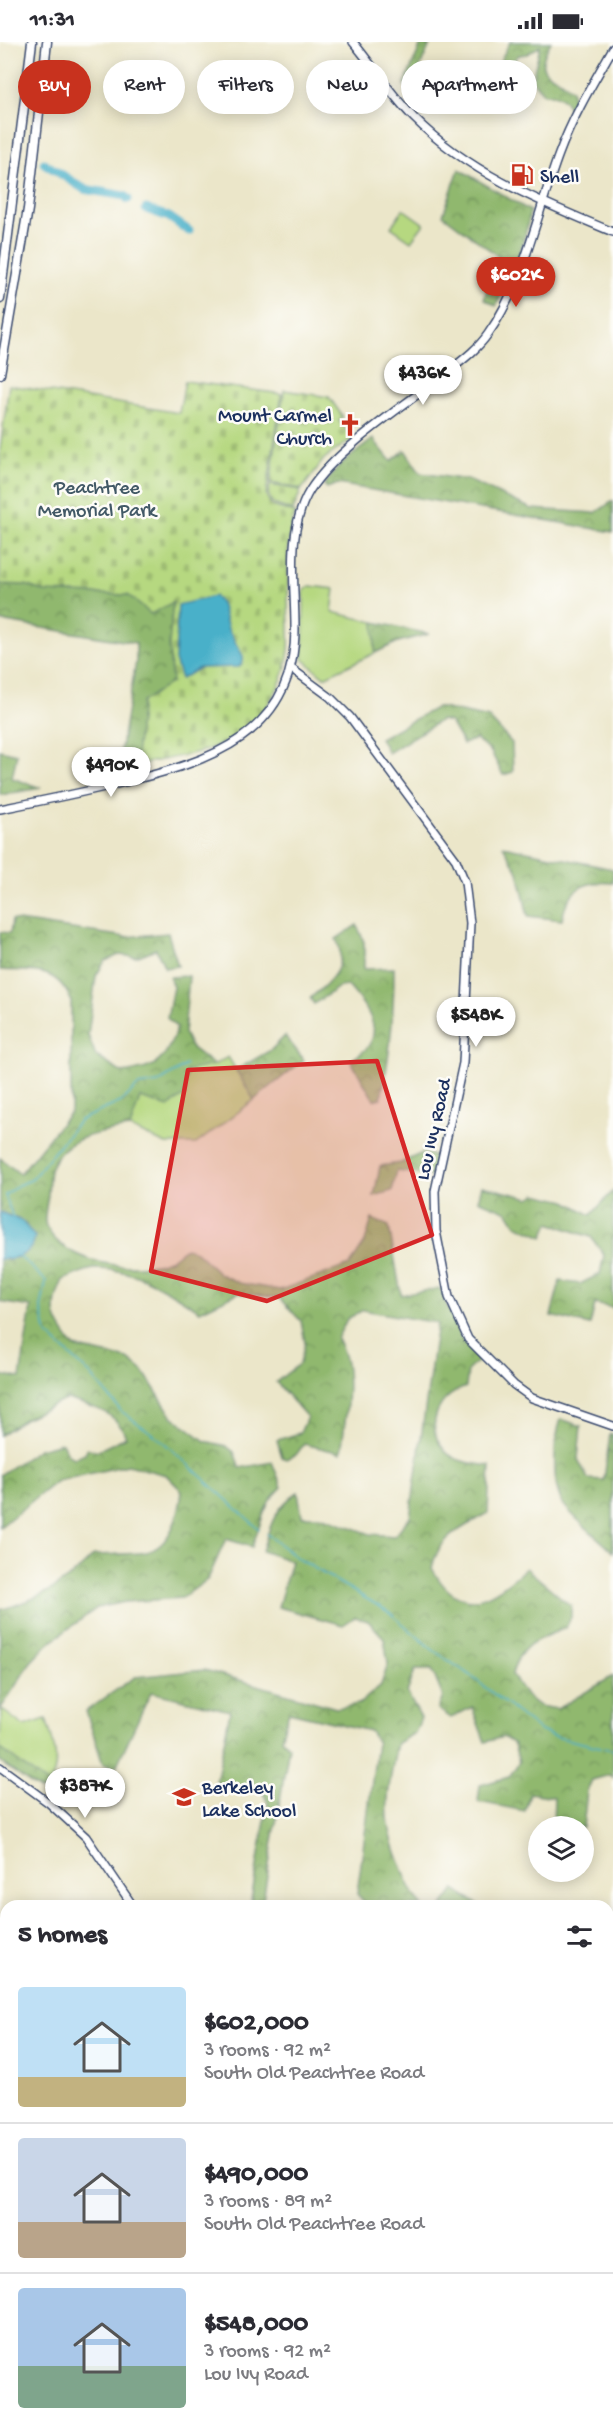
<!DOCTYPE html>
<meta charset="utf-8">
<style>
:root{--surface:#fff;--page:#f2f2f3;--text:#2b2b33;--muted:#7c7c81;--line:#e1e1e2;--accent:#c8321e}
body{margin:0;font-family:"Gochi Hand",sans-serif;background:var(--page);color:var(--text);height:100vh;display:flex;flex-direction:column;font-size:22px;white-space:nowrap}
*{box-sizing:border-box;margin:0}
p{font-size:20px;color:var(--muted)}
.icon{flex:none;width:33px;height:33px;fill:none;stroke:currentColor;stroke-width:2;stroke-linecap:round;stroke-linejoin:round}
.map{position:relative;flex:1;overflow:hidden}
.drawer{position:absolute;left:0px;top:1858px;width:614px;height:536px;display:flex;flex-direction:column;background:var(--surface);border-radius:18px 18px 0 0;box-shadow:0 3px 15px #0003}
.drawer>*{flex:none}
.banner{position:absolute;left:18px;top:18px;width:578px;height:54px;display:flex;gap:12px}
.tools{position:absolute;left:528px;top:1774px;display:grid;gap:12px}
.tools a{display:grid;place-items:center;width:66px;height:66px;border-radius:50%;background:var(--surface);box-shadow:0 3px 15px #0003;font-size:30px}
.price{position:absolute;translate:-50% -51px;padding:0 14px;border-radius:21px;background:#fff;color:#222;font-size:20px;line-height:39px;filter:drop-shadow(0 2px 3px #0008)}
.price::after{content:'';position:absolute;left:50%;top:36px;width:18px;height:14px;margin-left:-9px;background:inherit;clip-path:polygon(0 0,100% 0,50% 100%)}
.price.active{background:var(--accent);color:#fff}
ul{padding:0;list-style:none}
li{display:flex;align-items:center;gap:18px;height:150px;padding:0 18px}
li+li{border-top:2px solid var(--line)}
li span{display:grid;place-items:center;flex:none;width:168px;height:120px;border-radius:6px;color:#555}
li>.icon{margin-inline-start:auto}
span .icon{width:72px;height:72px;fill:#fffc;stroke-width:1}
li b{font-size:26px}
h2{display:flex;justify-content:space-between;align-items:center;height:72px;padding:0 18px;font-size:26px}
.pill{padding:0 21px;border-radius:27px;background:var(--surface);box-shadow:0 3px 15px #0003;font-size:21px;line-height:54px}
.pill.active{background:var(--accent);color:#fff}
.status{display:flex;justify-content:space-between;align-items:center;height:42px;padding:0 30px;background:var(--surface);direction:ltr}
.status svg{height:16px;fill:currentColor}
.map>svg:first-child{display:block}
.forest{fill:url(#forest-crowns);stroke:#567466;stroke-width:1.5}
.cemetery{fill:url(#cemetery-stones);stroke:#68846f;stroke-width:1.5}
.pitch{fill:#b6d880;stroke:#68846f;stroke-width:1.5}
.water{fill:#4ab0c9;stroke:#327094;stroke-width:1.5}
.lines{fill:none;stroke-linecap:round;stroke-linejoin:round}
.stream{stroke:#4ab0c9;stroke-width:1.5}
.river{stroke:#4ab0c9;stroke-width:9}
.secondary-casing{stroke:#3a4a6e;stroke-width:10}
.highway-casing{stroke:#3a4a6e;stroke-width:11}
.secondary{stroke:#fff;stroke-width:7}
.highway{stroke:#fff;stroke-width:8}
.marked{fill:#d62828;fill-opacity:0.2;stroke:#d62828;stroke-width:4.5;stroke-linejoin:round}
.labels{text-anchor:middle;stroke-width:5;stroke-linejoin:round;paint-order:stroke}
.poi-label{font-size:20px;fill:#1b2f5e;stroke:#fdfcf7;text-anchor:start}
.park-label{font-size:20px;fill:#425966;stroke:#fdfcf7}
.street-label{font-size:20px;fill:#1b2f5e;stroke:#fdfcf7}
</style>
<div class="status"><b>11:31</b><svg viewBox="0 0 49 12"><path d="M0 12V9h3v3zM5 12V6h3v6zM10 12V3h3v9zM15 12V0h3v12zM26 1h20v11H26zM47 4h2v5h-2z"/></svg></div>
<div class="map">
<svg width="613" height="2393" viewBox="0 0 613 2393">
<defs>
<pattern id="forest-crowns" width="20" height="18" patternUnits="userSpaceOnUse" patternTransform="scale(1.5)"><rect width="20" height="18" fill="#90b86e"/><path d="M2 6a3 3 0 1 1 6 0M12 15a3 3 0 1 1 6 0" fill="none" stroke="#75965e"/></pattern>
<pattern id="cemetery-stones" width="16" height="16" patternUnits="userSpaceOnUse" patternTransform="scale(1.5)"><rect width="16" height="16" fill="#b6d880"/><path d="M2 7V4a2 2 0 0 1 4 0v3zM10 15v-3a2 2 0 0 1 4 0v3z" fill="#9cba71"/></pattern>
</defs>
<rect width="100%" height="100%" fill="#fdfcf7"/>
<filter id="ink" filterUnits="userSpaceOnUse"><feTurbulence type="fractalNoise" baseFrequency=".0167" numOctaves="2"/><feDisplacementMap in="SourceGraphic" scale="12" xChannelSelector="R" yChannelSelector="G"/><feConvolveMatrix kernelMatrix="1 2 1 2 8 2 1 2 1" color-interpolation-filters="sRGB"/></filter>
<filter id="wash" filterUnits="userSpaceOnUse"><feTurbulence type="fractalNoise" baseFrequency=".008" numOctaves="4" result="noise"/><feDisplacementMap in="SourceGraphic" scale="24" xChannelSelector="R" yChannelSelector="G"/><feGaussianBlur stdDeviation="1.35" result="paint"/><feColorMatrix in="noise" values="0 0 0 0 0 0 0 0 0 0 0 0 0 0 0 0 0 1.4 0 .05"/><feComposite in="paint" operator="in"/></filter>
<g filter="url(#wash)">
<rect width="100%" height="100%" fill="#ebe6c9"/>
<g class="forest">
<path d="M422,0H431L411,46L408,47L404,43Z"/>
<path d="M510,0H551C531,35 551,27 572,48L573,57L569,66C563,55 557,51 544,52L532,38L540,4L527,12L519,13L503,30L497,25Z"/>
<path d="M459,127L530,169C526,202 510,234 496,264L484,257L499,215L443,173Z"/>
<path d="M373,397L391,419L405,408L420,431L468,438L532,467L595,471L613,459V490L338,442L327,446L324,443L341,422Z"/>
<path d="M0,542L26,543L45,550L129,553L151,572L173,560L169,603L172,640L142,660L135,723L116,734L136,620V601L0,579Z"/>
<path d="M374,580L429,592L398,600L375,611Z"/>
<path d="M437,665L489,676L512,701L513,730L503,733L491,710L476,697L463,702L450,680L441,678L388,711L380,696Z"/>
<path d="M0,708L17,712L12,736L41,746L0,753Z"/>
<path d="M503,804L613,827V841C583,838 568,847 562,878L528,874L518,830Z"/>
<path d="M12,878L126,895L168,891L178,924L165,926L156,907L136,915L119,913L105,919L96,934L88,993L96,1014L122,1031C160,1025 163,1021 177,986L167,976L173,945L169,935L189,934L184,991L191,1005L214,1023L187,1029L185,1053L168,1065L140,1056L130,1086C100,1090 65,1094 51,1125C48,1133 49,1144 48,1153C47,1161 43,1177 46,1184C63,1222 137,1233 171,1217C176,1214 181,1209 186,1206L195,1209L220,1232L239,1241L280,1248L350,1223L365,1200L372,1177L389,1184L401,1253L440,1246L461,1296L479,1318L468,1328L466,1345C437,1355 423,1385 446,1410C457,1421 476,1422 490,1424L488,1471C462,1487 439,1493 432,1526C460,1579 492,1556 526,1526L571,1564V1575L566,1586C538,1597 520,1601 512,1632L526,1654L539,1664L557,1667L613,1634V1736L610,1733L592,1738L587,1749L583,1785H553L554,1755L530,1751L525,1769L478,1760L480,1743L509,1735L519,1720L514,1702L503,1695L485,1700L472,1665L451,1676L438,1667L443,1655L432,1628H415L407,1651L421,1676L415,1691L397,1701C387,1756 380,1775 403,1828C408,1841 414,1855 423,1864H368L357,1852L377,1701L370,1689L289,1670L281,1696L289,1705L262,1864H250L268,1761L262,1748L216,1741L230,1669L151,1650L116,1725L103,1722L86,1669L135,1635L205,1628L336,1666L359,1662L381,1643L388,1622L384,1596L368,1579L355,1575L343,1583L278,1565L291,1519L262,1509C270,1484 275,1465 298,1450L302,1474H321L370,1492L394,1494L410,1475L437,1281L363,1268L347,1277L337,1297C356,1328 345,1376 341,1411L304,1402L296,1413L286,1417L282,1415L277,1398L300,1391L307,1375L276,1340L300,1321L305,1301L301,1279L279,1256L238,1251L200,1269C167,1248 135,1225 94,1227C84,1228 72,1235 63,1238C48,1269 55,1279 74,1305L128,1317L143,1329L172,1374L205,1399L226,1404L234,1410L240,1426L272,1420L282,1445L270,1458L264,1471L252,1505L226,1497L208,1537L182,1556L125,1560L97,1566L49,1601L30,1621L0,1668V1568C41,1556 64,1544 94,1513C111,1512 129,1513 146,1510C171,1505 180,1470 182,1449L166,1433L128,1423L57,1439L0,1485V1433L39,1407L62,1401L68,1413L74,1416L85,1411L87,1407L97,1409L126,1395C116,1368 91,1365 67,1357L26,1376L0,1393V1333L20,1336L31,1265L0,1260V1217L10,1218L22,1179L0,1170V1116L20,1132L71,1069V958C56,924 33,930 0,928V890L10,891Z"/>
<path d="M357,883L364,900V927L394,926C394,971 391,1012 381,1056L374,1058L351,1019C356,1014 366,1009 369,1003C383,983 361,959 348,944L339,945L314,962L310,956C330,941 349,924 336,897Z"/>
<path d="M285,994L304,1018L254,1058L236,1028L271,1008Z"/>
<path d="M422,1111L436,1114L431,1134L397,1129L392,1149L374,1154L380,1124L401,1121Z"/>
<path d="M482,1144L530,1156L536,1152L566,1159L591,1173L613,1149V1266L595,1262L590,1283L551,1274L560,1239L580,1242L600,1232L604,1213L591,1195L549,1181L543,1195L516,1183L508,1170L478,1158Z"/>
<path d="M561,1377L581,1384L578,1417L588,1437L604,1438L610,1392H613V1510C601,1498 569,1473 562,1460C551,1440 554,1397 561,1377Z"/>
<path d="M0,1706L49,1743L41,1749L0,1720Z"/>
<path d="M454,1848H455L480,1864H442Z"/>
</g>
<g class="cemetery">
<path d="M185,339L282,352L266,453L272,464L295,471C285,498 288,529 288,557C288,574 290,591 289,607C285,647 256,688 219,703C193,714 162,717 135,723L142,660L172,640L169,603L173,560L151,572L128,553L45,550L26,543L0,542V407L9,343L179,371Z"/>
<path d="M284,348L329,355L343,375L339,379L353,396L324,417L302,447L270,441Z"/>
<path d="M270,443L301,448L293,469L273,462L268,452Z"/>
</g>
<g class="pitch">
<path d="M403,167L424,182L411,199L391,185Z"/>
<path d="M310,544L335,547L332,570L374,580L375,611L324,635L303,617L304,549Z"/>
<path d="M228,1015L254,1058L196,1102H166L130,1086L140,1056L168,1065L185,1053L187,1029L214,1023Z"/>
<path d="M1,1667L24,1684L46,1677C53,1700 62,1721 49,1743L0,1706Z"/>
</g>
<g class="water">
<path d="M214,554L221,561L228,587L243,614V620L239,625L199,626L181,637L175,618L178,563Z"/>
<path d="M0,1170L22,1179L35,1195C32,1212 16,1218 0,1217Z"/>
<path d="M6,2140V2194L0,2195V2145Z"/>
<path d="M613,2219V2312L608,2311V2233Z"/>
</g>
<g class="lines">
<g class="stream">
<path d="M13,1176L5,1153L18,1143L31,1138L80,1078L121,1060L138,1044L158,1041L186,1023"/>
<path d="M19,1214L46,1239L41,1266L47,1292L90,1332L121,1369L161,1398L259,1487"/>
<path d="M267,1492L297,1516L389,1570L433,1608L471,1634L539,1688L552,1694L613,1708"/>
</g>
<g class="river">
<path d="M44,121L84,147L125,154L128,157"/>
<path d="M146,167L169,175L189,189"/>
</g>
</g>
</g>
<g filter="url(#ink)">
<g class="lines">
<g class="secondary-casing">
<g id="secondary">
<path d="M353,0C374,25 391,53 414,76C470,132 541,160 613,190"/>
<path d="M292,627L330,655L350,675L456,818L465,840L470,881L463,1021L435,1149L436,1189L449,1255L468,1297L514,1343L532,1356L613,1384"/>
<path d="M0,767C41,759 81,751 121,741C210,720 296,692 295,585C295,541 286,487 310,448C336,407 405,363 445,332C460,320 477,308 488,292C525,240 537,170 559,112C573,74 593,41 613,6"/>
<path d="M0,1725L49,1761L86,1795L133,1864"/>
<path d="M608,2007L613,2011"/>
</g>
</g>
<g class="highway-casing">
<g id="highway">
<path d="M0,257L32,0"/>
<path d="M0,332L28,167L47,0"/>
</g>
</g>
<use href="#secondary" class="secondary"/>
<use href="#highway" class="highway"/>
</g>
</g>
<path class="marked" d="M377,1019L432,1193L267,1259L151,1229L188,1028Z"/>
<defs>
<g id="fuel-bare" transform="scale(1.8)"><path d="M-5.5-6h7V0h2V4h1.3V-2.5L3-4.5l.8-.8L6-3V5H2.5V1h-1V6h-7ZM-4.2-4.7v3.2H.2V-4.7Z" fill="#c8321e" stroke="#fdfcf7" stroke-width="2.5" paint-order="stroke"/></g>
<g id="church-bare" transform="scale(1.8)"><path d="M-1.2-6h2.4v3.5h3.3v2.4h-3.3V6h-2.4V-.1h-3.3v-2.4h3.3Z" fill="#c8321e" stroke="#fdfcf7" stroke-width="2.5" paint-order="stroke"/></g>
<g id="school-bare" transform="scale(1.8)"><path d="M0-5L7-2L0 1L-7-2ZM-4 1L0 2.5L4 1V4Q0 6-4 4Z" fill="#c8321e" stroke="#fdfcf7" stroke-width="2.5" paint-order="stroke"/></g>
</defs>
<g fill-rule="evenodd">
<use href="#fuel-bare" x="522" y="133"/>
<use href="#church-bare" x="350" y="383"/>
<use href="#school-bare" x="184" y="1755"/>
</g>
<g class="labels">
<g class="poi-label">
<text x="540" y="140">Shell</text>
<text x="332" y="379" text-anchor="end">Mount Carmel<tspan x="332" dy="23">Church</tspan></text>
<text x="202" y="1751">Berkeley<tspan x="202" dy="23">Lake School</tspan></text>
</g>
<g class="park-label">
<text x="97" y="451">Peachtree<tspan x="97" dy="23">Memorial Park</tspan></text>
</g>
<g class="street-label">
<text transform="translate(432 1087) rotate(-77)" y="7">Lou Ivy Road</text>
</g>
</g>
</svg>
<div class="tools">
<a><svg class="icon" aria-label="layers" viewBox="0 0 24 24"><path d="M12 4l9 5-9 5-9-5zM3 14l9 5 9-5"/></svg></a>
</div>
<b class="price active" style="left:516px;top:266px">$602K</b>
<b class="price" style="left:423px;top:364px">$436K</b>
<b class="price" style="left:111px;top:756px">$490K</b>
<b class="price" style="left:476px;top:1006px">$548K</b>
<b class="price" style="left:85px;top:1777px">$387K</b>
<div class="banner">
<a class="pill active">Buy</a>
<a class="pill">Rent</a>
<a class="pill">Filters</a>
<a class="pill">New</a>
<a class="pill">Apartment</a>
</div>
<section class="drawer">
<h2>5 homes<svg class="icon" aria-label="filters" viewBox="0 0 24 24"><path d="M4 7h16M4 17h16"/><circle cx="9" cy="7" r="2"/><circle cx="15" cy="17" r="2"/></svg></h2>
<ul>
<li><span style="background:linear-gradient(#bfe0f5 75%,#c2b280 0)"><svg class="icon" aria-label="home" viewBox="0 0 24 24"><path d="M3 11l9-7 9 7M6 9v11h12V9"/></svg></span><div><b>$602,000</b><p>3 rooms · 92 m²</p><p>South Old Peachtree Road</p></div></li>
<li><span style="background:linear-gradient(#c9d6e8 70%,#b9a48a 0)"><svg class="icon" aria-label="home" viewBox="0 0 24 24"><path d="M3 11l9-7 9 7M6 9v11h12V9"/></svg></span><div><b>$490,000</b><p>3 rooms · 89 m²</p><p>South Old Peachtree Road</p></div></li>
<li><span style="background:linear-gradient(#a9c7e8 65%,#7fa58c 0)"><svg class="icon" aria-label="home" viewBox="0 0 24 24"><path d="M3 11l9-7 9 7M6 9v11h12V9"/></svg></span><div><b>$548,000</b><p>3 rooms · 92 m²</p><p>Lou Ivy Road</p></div></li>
</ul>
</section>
</div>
